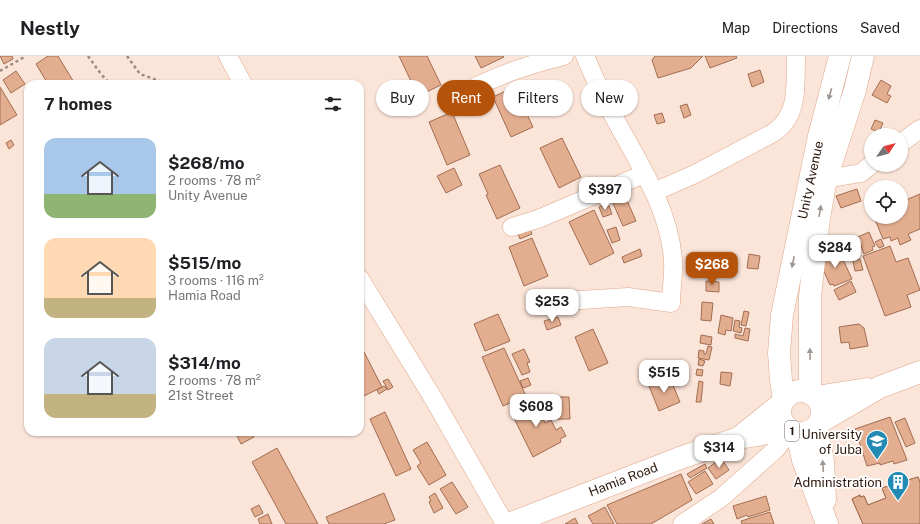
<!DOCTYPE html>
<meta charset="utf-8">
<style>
:root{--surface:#fff;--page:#f6f6f6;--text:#202124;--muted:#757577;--line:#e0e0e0;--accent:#b45309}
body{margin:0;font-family:"Public Sans",sans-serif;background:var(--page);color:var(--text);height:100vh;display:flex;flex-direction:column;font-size:15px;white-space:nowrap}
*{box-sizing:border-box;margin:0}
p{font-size:13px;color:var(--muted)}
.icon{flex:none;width:22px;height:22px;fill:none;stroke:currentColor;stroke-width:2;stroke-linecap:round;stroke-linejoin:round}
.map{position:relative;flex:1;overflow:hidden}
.details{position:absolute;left:24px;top:24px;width:340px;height:356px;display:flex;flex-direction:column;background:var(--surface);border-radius:12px;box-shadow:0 1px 3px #0004}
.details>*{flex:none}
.banner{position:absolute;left:376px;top:24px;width:380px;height:36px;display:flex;gap:8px}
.needle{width:26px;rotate:55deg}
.buttons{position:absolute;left:864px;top:72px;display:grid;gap:8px}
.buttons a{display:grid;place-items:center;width:44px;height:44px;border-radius:50%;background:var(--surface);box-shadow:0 1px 3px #0004;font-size:20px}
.price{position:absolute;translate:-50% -34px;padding:0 9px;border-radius:8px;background:#fff;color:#222;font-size:13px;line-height:26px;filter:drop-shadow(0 1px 2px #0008)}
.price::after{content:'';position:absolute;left:50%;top:24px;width:12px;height:9px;margin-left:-6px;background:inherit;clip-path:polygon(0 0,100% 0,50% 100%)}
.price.selected{background:var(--accent);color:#fff}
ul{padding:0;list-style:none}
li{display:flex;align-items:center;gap:12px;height:100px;padding:0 20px}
li span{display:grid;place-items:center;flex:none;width:112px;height:80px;border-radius:12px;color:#555}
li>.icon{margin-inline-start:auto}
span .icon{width:48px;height:48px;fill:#fffc;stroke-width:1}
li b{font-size:17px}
h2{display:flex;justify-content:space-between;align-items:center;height:48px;padding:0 20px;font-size:17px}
.tag{padding:0 14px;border-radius:18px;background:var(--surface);box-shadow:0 1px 3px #0004;font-size:14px;line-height:36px}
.tag.selected{background:var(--accent);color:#fff}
header{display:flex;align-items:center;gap:24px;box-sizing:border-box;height:56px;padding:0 20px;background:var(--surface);border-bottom:1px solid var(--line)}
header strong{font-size:19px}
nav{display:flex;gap:22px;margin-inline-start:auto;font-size:14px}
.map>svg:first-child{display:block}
.building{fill:#e3ad8f;stroke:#a16e53}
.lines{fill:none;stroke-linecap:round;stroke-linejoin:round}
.street-casing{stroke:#dda78a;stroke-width:19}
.secondary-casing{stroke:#dda78a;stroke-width:23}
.primary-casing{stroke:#dda78a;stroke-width:23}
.path{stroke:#a08a7e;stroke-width:2.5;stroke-dasharray:3 3;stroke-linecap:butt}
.street{stroke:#fff;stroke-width:18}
.secondary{stroke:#fff;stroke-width:22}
.primary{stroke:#fff;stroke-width:22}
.oneway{fill:#a09792}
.labels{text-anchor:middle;stroke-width:3.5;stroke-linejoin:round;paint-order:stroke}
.shield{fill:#fff;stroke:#6b5d56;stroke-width:1}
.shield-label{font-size:12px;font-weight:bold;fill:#2c180d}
.street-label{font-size:13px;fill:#2c180d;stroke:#fff}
.poi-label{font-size:13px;fill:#2c180d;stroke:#fff;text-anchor:end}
</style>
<header>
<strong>Nestly</strong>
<nav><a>Map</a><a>Directions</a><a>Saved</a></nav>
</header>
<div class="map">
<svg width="920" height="468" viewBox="0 0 920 468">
<rect width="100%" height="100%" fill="#fbe4d8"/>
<g class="building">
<path d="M0,0H12L13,3L4,8Z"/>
<path d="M48,0H58L75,28H48L36,8Z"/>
<path d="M399,0H427L441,29L418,40Z"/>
<path d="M475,0H503L504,1L481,12Z"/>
<path d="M655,0H703L691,12L658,22L652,4Z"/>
<path d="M705,0H736L737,2L710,12Z"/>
<path d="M760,14L764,26L752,31L748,18Z"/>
<path d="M16,15L25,28L11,37L3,24Z"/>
<path d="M881,24L891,30L887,38L891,40L887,47L872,39Z"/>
<path d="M0,31L17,59L0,69Z"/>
<path d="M514,31L533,71L511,81L493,41Z"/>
<path d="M687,48L691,59L684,62L680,50Z"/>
<path d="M452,56L470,99L447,109L429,66Z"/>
<path d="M662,57L665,66L657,68L654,59Z"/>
<path d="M875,64L883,67L879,76L871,73Z"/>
<path d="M562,82L581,121L559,132L540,92Z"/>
<path d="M11,84L14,89L9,93L6,87Z"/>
<path d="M500,109L520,152L497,163L486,139L488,138L479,118Z"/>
<path d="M454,112L462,129L446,137L437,120Z"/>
<path d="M857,133L861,145L841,152L836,140Z"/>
<path d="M920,138V173L908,178L911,184L900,189L898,182L891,185L890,181L883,183L874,161H901V146Z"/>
<path d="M625,140L636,165L623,170L612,145Z"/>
<path d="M604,149L605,152L609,150L612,158L603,161L599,151Z"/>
<path d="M594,154L614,197L590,209L569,166Z"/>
<path d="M529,171L532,178L520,183L517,176Z"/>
<path d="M616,171L620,184L612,187L607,174Z"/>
<path d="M869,176L875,190L872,191L873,194L864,198L858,181Z"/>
<path d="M532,182L548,220L524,230L509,191Z"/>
<path d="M881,183L884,190L879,192L875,186Z"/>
<path d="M890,190L896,206L908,202L920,234L907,239L911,251L885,260L863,200Z"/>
<path d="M640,193L642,200L624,207L622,201Z"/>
<path d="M839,195L852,223L834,230L833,228L830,229L820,207L822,202Z"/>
<path d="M749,198L760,200L758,213L747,212Z"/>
<path d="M860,203L863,214L855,215L853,205Z"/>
<path d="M706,225L719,226V236L706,235Z"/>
<path d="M851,225L856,236L839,244L834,234Z"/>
<path d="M702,246L713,247L711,265L701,264Z"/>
<path d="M744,255L749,256L746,270L741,269Z"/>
<path d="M498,258L510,285L485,295L474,268Z"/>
<path d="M721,259L733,262L731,275L726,274L725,279L718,277Z"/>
<path d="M558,261L561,269L547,274L544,265Z"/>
<path d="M735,264L740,265L739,271L742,272L741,277L733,275Z"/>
<path d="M859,268L864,272L868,290L850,293L849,286L841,287L839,271Z"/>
<path d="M745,272L750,273L748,285L735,282V278L743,280Z"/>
<path d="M593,273L608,307L589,315L575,281Z"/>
<path d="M701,279L712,281L711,289L700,287Z"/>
<path d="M708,290L712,291L709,304L698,302L699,294L704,295V298H706Z"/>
<path d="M504,292L526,340L503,350L482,301Z"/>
<path d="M524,293L530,306L527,307L530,316L522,319L512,298Z"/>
<path d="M363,294L382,331L360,342V296Z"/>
<path d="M699,303L705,305L703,310L698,309Z"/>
<path d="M697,313L703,314L702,320L696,319Z"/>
<path d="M721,316L732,317L730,330L720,328Z"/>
<path d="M528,322L531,329L523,332L520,325Z"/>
<path d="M670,322L680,346L659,355L649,330Z"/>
<path d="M388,323L393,331L388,334L383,325Z"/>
<path d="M699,325L703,326L701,346H696Z"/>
<path d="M384,330L387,333L379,338L377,334Z"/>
<path d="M543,341L547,349L539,352L536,345Z"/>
<path d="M554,341H569L570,363H555Z"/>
<path d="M533,343L545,367L551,364L556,374L561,371L566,380L560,383L561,386L533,401L510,354Z"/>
<path d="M385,356L411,413L396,420L370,363Z"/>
<path d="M890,361L907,404L894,408L893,405L880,409V407L867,410L855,373Z"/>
<path d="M905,362L915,387L906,391L895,366Z"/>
<path d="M235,376H251L254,381L241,388Z"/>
<path d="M427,386L446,419L429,429L417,410L421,407L413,394Z"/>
<path d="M277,392L318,468H286L252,406Z"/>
<path d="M721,402L729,414L716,423L708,412Z"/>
<path d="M705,408L707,412L690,422L687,418Z"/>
<path d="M705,415L713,428L696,438L688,426Z"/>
<path d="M681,418L692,444L651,468H617L607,449Z"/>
<path d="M918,421L920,426V468H863L852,443L860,439V441L864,440L868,449L886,442L882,432Z"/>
<path d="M918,421L920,426V468H863L852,443L860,439V441L864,440L868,449L886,442L882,432Z"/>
<path d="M452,426L468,451L456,458L440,433Z"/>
<path d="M384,437L395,464L384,468H329L326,461Z"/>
<path d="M435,437L443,452L434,457L429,446L431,445L429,441Z"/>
<path d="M766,440L770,454L748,461L747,459L737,463L733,450Z"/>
<path d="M259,449L263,457L255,461L251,453Z"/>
<path d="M605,451L614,468H593L588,460Z"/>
<path d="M770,456L774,468H742L741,465Z"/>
<path d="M268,458L272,468H260L258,463Z"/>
<path d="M575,462L578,468H565Z"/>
<path d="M711,463L714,468H702Z"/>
</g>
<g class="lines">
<g class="street-casing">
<g id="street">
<path d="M228,0L243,28"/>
<path d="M453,43C487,23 526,9 564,0"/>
<path d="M901,87L920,73"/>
<path d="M826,123L861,117L871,109"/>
<path d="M654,136L695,118L773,77C800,59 795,29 796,0"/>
<path d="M512,171L538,163L644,118"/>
<path d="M360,223L433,342L505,468"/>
<path d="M549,246L628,241L671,247C671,233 674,218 673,204C669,146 629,93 604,42C597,28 591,14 585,0"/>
<path d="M682,468L721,442L776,393L791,374"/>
</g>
</g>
<g class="secondary-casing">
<g id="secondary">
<path d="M816,341L867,333"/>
<path d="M820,366L880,331L920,316"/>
<path d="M741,380L781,348"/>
<path d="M509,468L680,402L739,382L758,379L787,372"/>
</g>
</g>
<g class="primary-casing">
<g id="primary">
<circle cx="801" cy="356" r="21"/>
<path d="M810,337V240L819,162L826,123L855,34L863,0"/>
<path d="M784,344L781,324L779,297L782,259L819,80L840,0"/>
<path d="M816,371L823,405L825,444"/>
<path d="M797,377L803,404L827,468"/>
</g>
</g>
<g class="path">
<path d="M88,0L101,18L110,28"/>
<path d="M127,0L140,18L168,28"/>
<path d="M0,15L26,0"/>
</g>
<use href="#street" class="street"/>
<use href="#secondary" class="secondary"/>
<use href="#primary" class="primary"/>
</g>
<defs><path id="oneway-solid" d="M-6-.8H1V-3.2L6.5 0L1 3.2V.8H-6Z"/></defs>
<g class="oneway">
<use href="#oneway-solid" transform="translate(830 38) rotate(105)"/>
<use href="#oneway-solid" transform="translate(820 155) rotate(-80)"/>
<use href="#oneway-solid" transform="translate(793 206) rotate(101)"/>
<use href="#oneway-solid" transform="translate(810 298) rotate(-91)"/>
<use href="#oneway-solid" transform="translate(823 410) rotate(-94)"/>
</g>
<defs>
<g id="university-pin" transform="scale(1.15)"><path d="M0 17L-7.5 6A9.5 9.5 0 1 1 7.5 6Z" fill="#238bb3" stroke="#fff"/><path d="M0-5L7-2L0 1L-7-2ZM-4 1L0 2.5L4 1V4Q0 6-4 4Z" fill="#fff"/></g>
<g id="building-pin" transform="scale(1.15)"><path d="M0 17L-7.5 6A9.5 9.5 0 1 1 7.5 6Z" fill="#238bb3" stroke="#fff"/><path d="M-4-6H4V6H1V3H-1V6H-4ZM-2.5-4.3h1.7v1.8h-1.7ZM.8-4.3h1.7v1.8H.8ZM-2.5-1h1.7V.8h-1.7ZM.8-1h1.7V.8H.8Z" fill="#fff"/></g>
</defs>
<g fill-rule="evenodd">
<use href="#university-pin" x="877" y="385"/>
<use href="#building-pin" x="898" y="426"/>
</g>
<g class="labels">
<rect class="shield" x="785" y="365" width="14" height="20" rx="3"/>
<g class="shield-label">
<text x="792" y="379">1</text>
</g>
<g class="street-label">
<text transform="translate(810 124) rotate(-78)" y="5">Unity Avenue</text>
<text transform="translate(623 423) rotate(-21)" y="5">Hamia Road</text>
</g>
<g class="poi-label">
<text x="862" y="383">University<tspan x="862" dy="15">of Juba</tspan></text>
<text x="882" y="431">Administration</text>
</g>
</g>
</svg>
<div class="buttons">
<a><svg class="needle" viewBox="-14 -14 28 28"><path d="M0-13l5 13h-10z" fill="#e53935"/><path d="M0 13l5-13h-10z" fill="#757577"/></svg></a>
<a><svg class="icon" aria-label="locate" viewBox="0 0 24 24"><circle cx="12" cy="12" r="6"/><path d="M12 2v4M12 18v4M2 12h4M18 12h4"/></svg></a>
</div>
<b class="price" style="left:605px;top:155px">$397</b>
<b class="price" style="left:835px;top:213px">$284</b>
<b class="price selected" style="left:712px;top:230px">$268</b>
<b class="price" style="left:552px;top:267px">$253</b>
<b class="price" style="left:664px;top:338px">$515</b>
<b class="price" style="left:536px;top:372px">$608</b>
<b class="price" style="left:719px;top:413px">$314</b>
<div class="banner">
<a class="tag">Buy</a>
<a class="tag selected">Rent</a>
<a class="tag">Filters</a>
<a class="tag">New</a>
</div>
<section class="details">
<h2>7 homes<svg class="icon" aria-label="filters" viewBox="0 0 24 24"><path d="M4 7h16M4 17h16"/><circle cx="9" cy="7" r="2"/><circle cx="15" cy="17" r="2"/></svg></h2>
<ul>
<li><span style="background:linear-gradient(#a9c7e8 70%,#8fb573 0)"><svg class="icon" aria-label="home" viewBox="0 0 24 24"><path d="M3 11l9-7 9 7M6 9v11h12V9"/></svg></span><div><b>$268/mo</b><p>2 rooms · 78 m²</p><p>Unity Avenue</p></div></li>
<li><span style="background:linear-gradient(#ffd9b3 75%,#c2b280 0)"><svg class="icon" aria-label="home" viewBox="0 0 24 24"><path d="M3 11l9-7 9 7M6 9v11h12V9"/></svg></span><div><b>$515/mo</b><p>3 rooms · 116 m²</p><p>Hamia Road</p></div></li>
<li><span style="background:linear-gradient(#c9d6e8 70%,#c2b280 0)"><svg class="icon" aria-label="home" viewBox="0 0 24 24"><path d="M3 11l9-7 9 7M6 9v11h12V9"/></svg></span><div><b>$314/mo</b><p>2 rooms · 78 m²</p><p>21st Street</p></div></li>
</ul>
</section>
</div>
